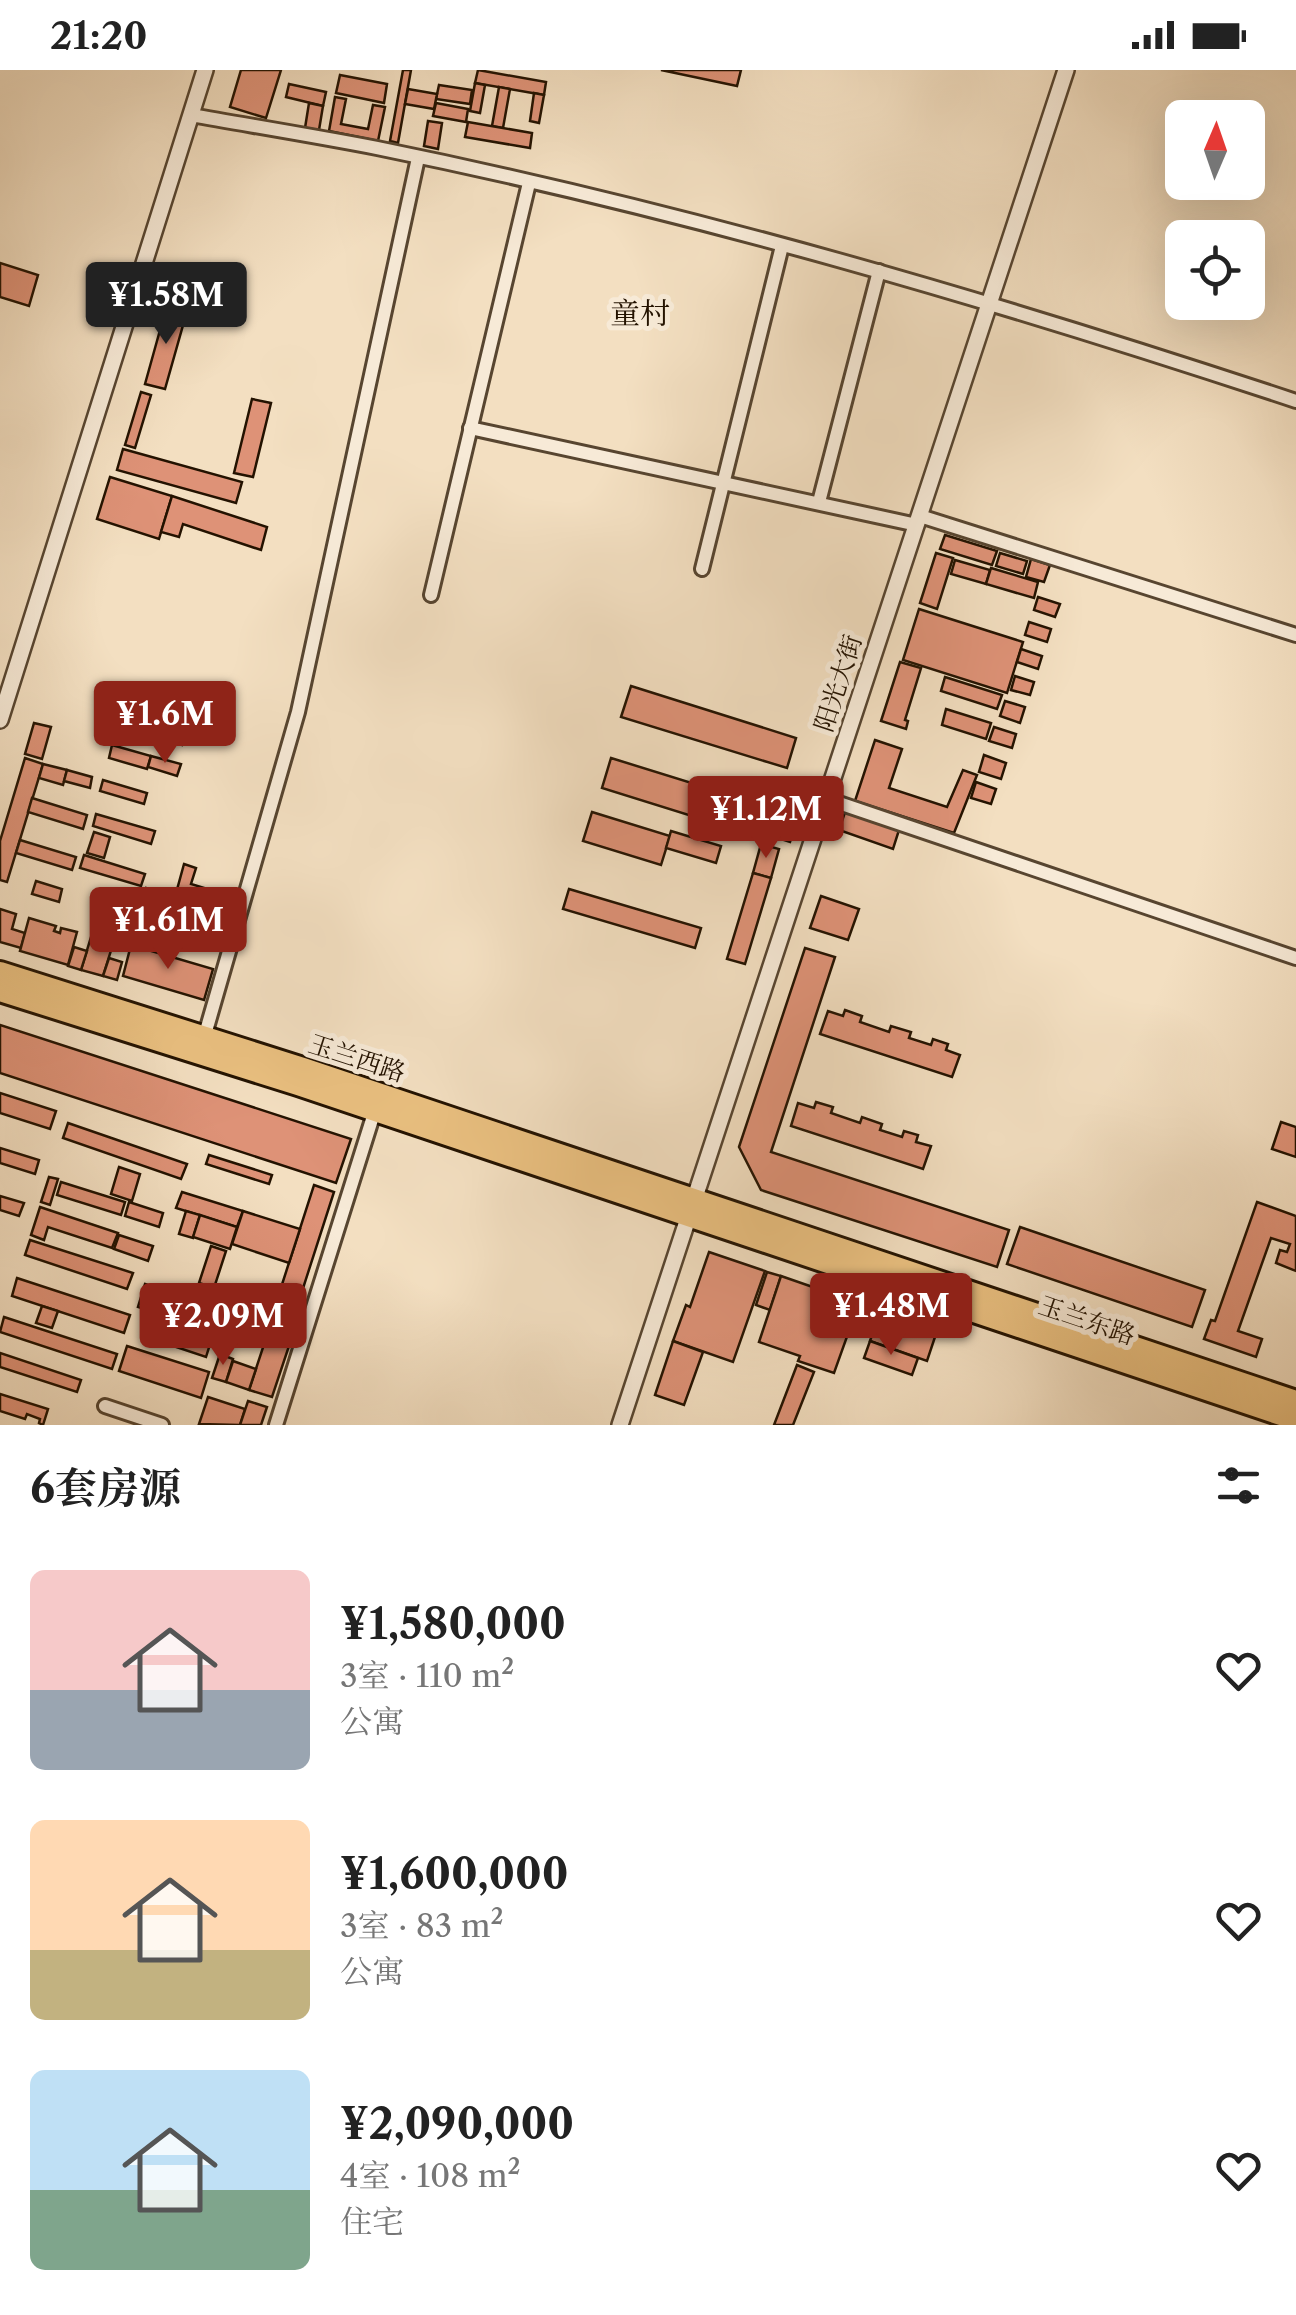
<!DOCTYPE html>
<html lang="zh">
<meta charset="utf-8">
<style>
:root{--surface:#fff;--page:#f2f2f2;--text:#222;--muted:#767676;--accent:#8f2418}
body{margin:0;font-family:"Libre Caslon Text","Noto Serif SC",serif;background:var(--page);color:var(--text);height:100vh;display:flex;flex-direction:column;font-size:38px;white-space:nowrap}
*{box-sizing:border-box;margin:0}
p{font-size:32px;color:var(--muted)}
.icon{flex:none;width:55px;height:55px;fill:none;stroke:currentColor;stroke-width:2;stroke-linecap:round;stroke-linejoin:round}
.map{position:relative;height:1355px;overflow:hidden}
.drawer{display:flex;flex-direction:column;background:var(--surface);flex:1}
.drawer>*{flex:none}
.needle{width:65px;rotate:2deg}
.controls{position:absolute;left:1165px;top:30px;display:grid;gap:20px}
.controls a{display:grid;place-items:center;width:100px;height:100px;border-radius:15px;background:var(--surface);box-shadow:0 10px 40px #0002;font-size:50px}
.price{position:absolute;translate:-50% -85px;padding:0 22px;border-radius:10px;background:var(--accent);color:#fff;font-size:32px;line-height:65px;filter:drop-shadow(0 2px 5px #0008)}
.price::after{content:'';position:absolute;left:50%;top:60px;width:30px;height:22px;margin-left:-15px;background:inherit;clip-path:polygon(0 0,100% 0,50% 100%)}
.price.selected{background:#222;color:#fff}
ul{padding:0;list-style:none}
li{display:flex;align-items:center;gap:30px;height:250px;padding:0 30px}
li span{display:grid;place-items:center;flex:none;width:280px;height:200px;border-radius:15px;color:#555}
li>.icon{margin-inline-start:auto}
span .icon{width:120px;height:120px;fill:#fffc;stroke-width:1}
li b{font-size:42px}
h2{display:flex;justify-content:space-between;align-items:center;height:120px;padding:0 30px;font-size:42px}
.status{display:flex;justify-content:space-between;align-items:center;height:70px;padding:0 50px;background:var(--surface);direction:ltr}
.status svg{height:28px;fill:currentColor}
.map>svg:first-child{display:block}
.building{fill:#de9277;stroke:#231200;stroke-width:2.5}
.lines{fill:none;stroke-linecap:round;stroke-linejoin:round}
.minor-casing{stroke:#574530;stroke-width:18}
.tertiary-casing{stroke:#574530;stroke-width:20}
.trunk-casing{stroke:#231200;stroke-width:28}
.minor{stroke:#f7ead7;stroke-width:12}
.tertiary{stroke:#f7ead7;stroke-width:15}
.trunk{stroke:#eac080;stroke-width:22}
.labels{text-anchor:middle;stroke-width:10;stroke-linejoin:round;paint-order:stroke}
.street-label{font-size:25px;fill:#231200;stroke:#f7ead7}
.quarter-label{font-size:30px;fill:#231200;stroke:#f7ead7}
</style>
<div class="status"><b>21:20</b><svg viewBox="0 0 49 12"><path d="M0 12V9h3v3zM5 12V6h3v6zM10 12V3h3v9zM15 12V0h3v12zM26 1h20v11H26zM47 4h2v5h-2z"/></svg></div>
<div class="map">
<svg width="1296" height="1355" viewBox="0 0 1296 1355">
<rect width="100%" height="100%" fill="#f3dfc1"/>
<filter id="stains"><feTurbulence type="fractalNoise" baseFrequency=".002" numOctaves="4"/><feColorMatrix values="0 0 0 0 .2 0 0 0 0 .09 0 0 0 0 .02 0 0 0 .5 -.17"/></filter>
<radialGradient id="worn" r=".72"><stop offset=".6" stop-color="#630" stop-opacity="0"/><stop offset="1" stop-color="#630" stop-opacity=".3"/></radialGradient>
<g class="building">
<path d="M241,0H281L266,48L230,37Z"/>
<path d="M403,0H411L398,73L390,71Z"/>
<path d="M478,0L546,12L544,25L475,13Z"/>
<path d="M661,0H741L737,16Z"/>
<path d="M340,5L387,14L384,33L336,23Z"/>
<path d="M475,13L485,15L480,43L470,41Z"/>
<path d="M289,14L326,22L323,36L286,27Z"/>
<path d="M439,15L472,20L470,34L436,29Z"/>
<path d="M499,17L510,19L503,58L492,56Z"/>
<path d="M408,19L437,24L434,39L405,34Z"/>
<path d="M534,23L544,25L539,53L530,51Z"/>
<path d="M335,27L346,29L341,54L368,59L373,35L385,37L378,71L329,61Z"/>
<path d="M309,33L323,36L319,60L305,58Z"/>
<path d="M436,33L468,39L466,52L433,46Z"/>
<path d="M428,51L442,53L438,79L424,76Z"/>
<path d="M468,52L532,63L530,78L465,67Z"/>
<path d="M0,193L38,205L29,236L0,227Z"/>
<path d="M167,235L187,241L165,319L145,314Z"/>
<path d="M141,322L151,325L135,378L125,375Z"/>
<path d="M252,329L271,333L253,407L234,403Z"/>
<path d="M123,379L242,412L236,433L117,400Z"/>
<path d="M110,407L172,426L159,469L97,449Z"/>
<path d="M172,426L267,457L261,480L183,454L179,467L161,462Z"/>
<path d="M945,465L997,481L992,495L940,479Z"/>
<path d="M936,483L953,488L937,539L920,533Z"/>
<path d="M1000,483L1027,491L1023,504L996,496Z"/>
<path d="M1031,489L1050,495L1044,512L1026,507Z"/>
<path d="M955,490L990,500L986,514L951,504Z"/>
<path d="M991,498L1038,512L1034,528L986,514Z"/>
<path d="M1038,527L1060,534L1055,547L1034,540Z"/>
<path d="M919,539L1023,572L1007,623L903,590Z"/>
<path d="M1029,552L1051,559L1047,572L1025,565Z"/>
<path d="M1021,579L1042,586L1038,599L1017,592Z"/>
<path d="M900,592L921,598L905,650L908,651L906,659L881,651Z"/>
<path d="M1015,606L1034,612L1030,625L1011,620Z"/>
<path d="M945,607L1002,625L997,639L941,621Z"/>
<path d="M631,616L796,668L787,698L621,647Z"/>
<path d="M1005,631L1025,637L1020,653L1000,646Z"/>
<path d="M946,639L991,653L986,669L942,655Z"/>
<path d="M124,648L185,665L182,675L121,658Z"/>
<path d="M34,653L51,657L42,689L25,684Z"/>
<path d="M994,657L1016,664L1012,678L989,671Z"/>
<path d="M875,670L902,679L889,718L947,737L963,700L977,705L954,763L855,731Z"/>
<path d="M112,675L151,686L147,699L109,688Z"/>
<path d="M984,685L1006,693L1001,709L979,702Z"/>
<path d="M151,686L181,694L177,706L148,697Z"/>
<path d="M25,688L43,694L7,812L0,810V771Z"/>
<path d="M611,688L753,732L743,762L602,718Z"/>
<path d="M43,694L67,700L63,715L39,708Z"/>
<path d="M67,700L92,707L90,718L64,711Z"/>
<path d="M103,710L147,723L144,734L100,721Z"/>
<path d="M976,712L996,719L991,734L971,728Z"/>
<path d="M757,725L801,738L796,754L752,741Z"/>
<path d="M32,728L87,745L83,759L28,742Z"/>
<path d="M752,741L796,754L790,772L747,758Z"/>
<path d="M592,742L670,766L661,795L583,771Z"/>
<path d="M845,742L899,760L893,779L839,760Z"/>
<path d="M96,744L155,761L151,774L93,756Z"/>
<path d="M671,761L721,776L716,793L666,778Z"/>
<path d="M94,762L110,767L104,788L87,783Z"/>
<path d="M20,770L76,787L72,800L16,783Z"/>
<path d="M761,774L779,779L771,808L753,803Z"/>
<path d="M84,785L145,804L141,816L80,798Z"/>
<path d="M184,794L196,798L191,814L237,828L232,844L175,827Z"/>
<path d="M753,803L771,808L745,894L727,889Z"/>
<path d="M36,811L62,819L59,832L32,824Z"/>
<path d="M146,818L160,822L149,857L135,853Z"/>
<path d="M569,819L701,858L695,878L563,839Z"/>
<path d="M821,826L859,839L848,870L810,858Z"/>
<path d="M0,839L16,844L12,859L25,863L21,878L0,872Z"/>
<path d="M29,848L56,856L54,861L60,863L61,858L77,862L68,895L20,881Z"/>
<path d="M131,857L149,862L145,876L127,871Z"/>
<path d="M91,867L113,874L103,906L81,900Z"/>
<path d="M131,875L213,899L204,930L123,906Z"/>
<path d="M74,877L87,881L81,900L68,896Z"/>
<path d="M805,878L835,887L771,1082L1009,1160L997,1197L761,1120L739,1077Z"/>
<path d="M109,888L122,892L117,910L103,906Z"/>
<path d="M845,940L862,946L860,952L889,962L891,956L911,962L909,968L931,975L933,969L948,974L946,980L960,985L952,1007L820,964L828,941L843,946Z"/>
<path d="M0,955L351,1069L336,1113L0,1003Z"/>
<path d="M0,1023L56,1041L50,1059L0,1043Z"/>
<path d="M816,1032L833,1037L831,1043L860,1053L862,1047L882,1054L880,1060L902,1067L904,1061L918,1065L916,1072L931,1076L923,1099L791,1056L798,1033L814,1038Z"/>
<path d="M1281,1052L1296,1057V1087L1272,1079Z"/>
<path d="M68,1053L187,1094L181,1109L63,1068Z"/>
<path d="M0,1078L39,1090L35,1104L0,1093Z"/>
<path d="M209,1085L272,1105L269,1114L206,1094Z"/>
<path d="M119,1097L140,1104L132,1131L111,1124Z"/>
<path d="M49,1107L58,1109L50,1135L41,1132Z"/>
<path d="M61,1112L125,1132L121,1145L57,1125Z"/>
<path d="M314,1115L334,1122L297,1237L277,1230Z"/>
<path d="M182,1122L243,1141L237,1157L176,1138Z"/>
<path d="M0,1126L24,1133L19,1146L0,1140Z"/>
<path d="M129,1132L163,1143L159,1157L125,1146Z"/>
<path d="M1257,1132L1296,1146V1201L1276,1193L1280,1180L1287,1182L1290,1174L1271,1168L1238,1261L1262,1269L1256,1287L1204,1269L1211,1250L1215,1251Z"/>
<path d="M40,1137L118,1163L112,1178L48,1157L44,1170L31,1165Z"/>
<path d="M186,1141L200,1145L193,1168L179,1164Z"/>
<path d="M243,1141L300,1159L289,1193L232,1174Z"/>
<path d="M200,1145L237,1157L230,1179L193,1167Z"/>
<path d="M1020,1157L1205,1220L1192,1257L1007,1194Z"/>
<path d="M119,1165L153,1176L148,1191L114,1179Z"/>
<path d="M30,1170L133,1203L127,1219L25,1185Z"/>
<path d="M211,1176L226,1181L214,1218L199,1213Z"/>
<path d="M709,1182L765,1201L733,1292L673,1271L686,1235L690,1237Z"/>
<path d="M767,1202L781,1206L770,1240L756,1235Z"/>
<path d="M781,1206L859,1233L834,1303L798,1291L800,1286L759,1272Z"/>
<path d="M17,1208L130,1245L124,1263L12,1226Z"/>
<path d="M145,1214L165,1220L157,1243L138,1237Z"/>
<path d="M173,1221L208,1232L200,1255L166,1244Z"/>
<path d="M42,1236L58,1241L52,1258L36,1253Z"/>
<path d="M232,1238L272,1250L265,1271L225,1258Z"/>
<path d="M881,1238L938,1258L927,1291L870,1271Z"/>
<path d="M4,1247L117,1284L112,1299L0,1262Z"/>
<path d="M272,1250L295,1258L272,1327L249,1320Z"/>
<path d="M175,1259L211,1271L206,1287L170,1275Z"/>
<path d="M673,1271L703,1282L684,1335L655,1325Z"/>
<path d="M870,1271L918,1288L912,1305L864,1288Z"/>
<path d="M127,1276L209,1302L201,1328L119,1301Z"/>
<path d="M0,1283L81,1310L77,1322L0,1297Z"/>
<path d="M220,1284L233,1289L226,1312L212,1308Z"/>
<path d="M233,1291L256,1299L249,1320L226,1312Z"/>
<path d="M797,1295L814,1302L793,1355H774Z"/>
<path d="M0,1324L48,1339L43,1355L39,1353L40,1349L27,1344L25,1349L0,1341Z"/>
<path d="M208,1327L245,1339L240,1355L199,1354Z"/>
<path d="M248,1331L267,1337L261,1355H240Z"/>
</g>
<g class="lines">
<g class="minor-casing">
<g id="minor">
<path d="M191,45C253,56 315,66 377,78C688,141 995,231 1296,331"/>
<path d="M470,358L917,455"/>
<path d="M819,432L879,201"/>
<path d="M920,446L1296,565"/>
<path d="M702,499L782,176"/>
<path d="M431,525L529,113"/>
<path d="M827,729L1296,888"/>
<path d="M204,968L298,642L418,88"/>
<path d="M105,1336L162,1355"/>
<path d="M276,1355L375,1040"/>
</g>
</g>
<g class="tertiary-casing">
<g id="tertiary">
<path d="M0,650L205,0"/>
<path d="M620,1355L1066,0"/>
</g>
</g>
<g class="trunk-casing">
<g id="trunk">
<path d="M0,903L303,999L1296,1332"/>
<path d="M0,920L298,1014L1296,1349"/>
</g>
</g>
<use href="#minor" class="minor"/>
<use href="#tertiary" class="tertiary"/>
<use href="#trunk" class="trunk"/>
</g>
<g class="labels">
<g class="street-label">
<text transform="translate(838 613) rotate(-72)" y="9">阳光大街</text>
<text transform="translate(357 988) rotate(18)" y="9">玉兰西路</text>
<text transform="translate(1087 1250) rotate(19)" y="9">玉兰东路</text>
</g>
<g class="quarter-label">
<text x="640" y="254">童村</text>
</g>
</g>
<rect width="100%" height="100%" filter="url(#stains)"/>
<rect width="100%" height="100%" fill="url(#worn)"/>
</svg>
<div class="controls">
<a><svg class="needle" viewBox="-14 -14 28 28"><path d="M0-13l5 13h-10z" fill="#e53935"/><path d="M0 13l5-13h-10z" fill="#767676"/></svg></a>
<a><svg class="icon" aria-label="locate" viewBox="0 0 24 24"><circle cx="12" cy="12" r="6"/><path d="M12 2v4M12 18v4M2 12h4M18 12h4"/></svg></a>
</div>
<b class="price selected" style="left:166px;top:277px">¥1.58M</b>
<b class="price" style="left:165px;top:696px">¥1.6M</b>
<b class="price" style="left:766px;top:791px">¥1.12M</b>
<b class="price" style="left:168px;top:902px">¥1.61M</b>
<b class="price" style="left:891px;top:1288px">¥1.48M</b>
<b class="price" style="left:223px;top:1298px">¥2.09M</b>
</div>
<section class="drawer">
<h2>6套房源<svg class="icon" aria-label="filters" viewBox="0 0 24 24"><path d="M4 7h16M4 17h16"/><circle cx="9" cy="7" r="2"/><circle cx="15" cy="17" r="2"/></svg></h2>
<ul>
<li><span style="background:linear-gradient(#f6c9c9 60%,#9aa5b1 0)"><svg class="icon" aria-label="home" viewBox="0 0 24 24"><path d="M3 11l9-7 9 7M6 9v11h12V9"/></svg></span><div><b>¥1,580,000</b><p>3室 · 110 m²</p><p>公寓</p></div><svg class="icon" aria-label="heart" viewBox="0 0 24 24"><path d="M12 20l-8-8c-3-5 5-10 8-4 3-6 11-1 8 4z"/></svg></li>
<li><span style="background:linear-gradient(#ffd9b3 65%,#c2b280 0)"><svg class="icon" aria-label="home" viewBox="0 0 24 24"><path d="M3 11l9-7 9 7M6 9v11h12V9"/></svg></span><div><b>¥1,600,000</b><p>3室 · 83 m²</p><p>公寓</p></div><svg class="icon" aria-label="heart" viewBox="0 0 24 24"><path d="M12 20l-8-8c-3-5 5-10 8-4 3-6 11-1 8 4z"/></svg></li>
<li><span style="background:linear-gradient(#bfe0f5 60%,#7fa58c 0)"><svg class="icon" aria-label="home" viewBox="0 0 24 24"><path d="M3 11l9-7 9 7M6 9v11h12V9"/></svg></span><div><b>¥2,090,000</b><p>4室 · 108 m²</p><p>住宅</p></div><svg class="icon" aria-label="heart" viewBox="0 0 24 24"><path d="M12 20l-8-8c-3-5 5-10 8-4 3-6 11-1 8 4z"/></svg></li>
</ul>
</section>
